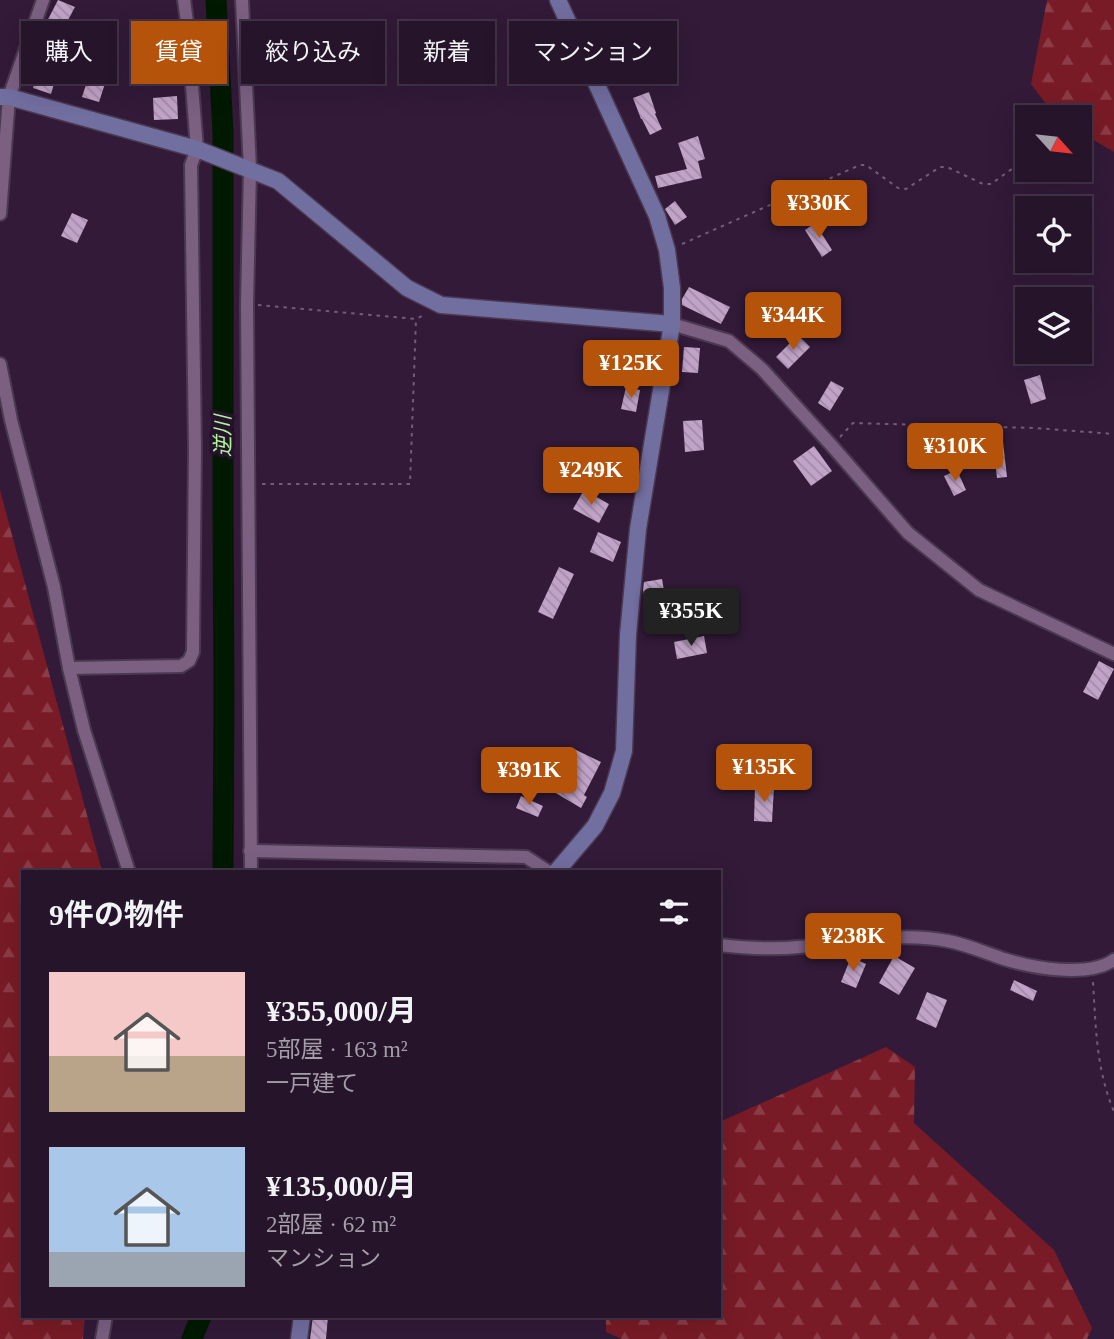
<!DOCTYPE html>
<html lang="ja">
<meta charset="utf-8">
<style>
:root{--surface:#26142a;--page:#2e1d32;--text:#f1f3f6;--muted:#a49ea8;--line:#423347;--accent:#b45309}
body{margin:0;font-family:"Times New Roman","Noto Sans JP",serif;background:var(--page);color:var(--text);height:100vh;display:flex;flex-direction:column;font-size:26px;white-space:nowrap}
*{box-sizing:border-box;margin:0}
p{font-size:23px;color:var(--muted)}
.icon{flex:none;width:38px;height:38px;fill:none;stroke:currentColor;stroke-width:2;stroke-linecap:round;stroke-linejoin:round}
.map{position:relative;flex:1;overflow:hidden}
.sheet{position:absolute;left:21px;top:870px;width:700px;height:448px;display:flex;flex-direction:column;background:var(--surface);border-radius:0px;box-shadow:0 7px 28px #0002,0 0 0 2px var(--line)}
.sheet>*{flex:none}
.top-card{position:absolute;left:21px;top:21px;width:700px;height:63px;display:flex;gap:14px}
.needle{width:46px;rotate:117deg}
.buttons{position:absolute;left:1015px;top:105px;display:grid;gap:14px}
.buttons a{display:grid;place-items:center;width:77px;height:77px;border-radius:0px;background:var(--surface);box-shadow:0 7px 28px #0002,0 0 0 2px var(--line);font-size:35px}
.price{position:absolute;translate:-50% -60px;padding:0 16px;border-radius:7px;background:var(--accent);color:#fff;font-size:23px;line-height:46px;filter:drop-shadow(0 2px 4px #0008)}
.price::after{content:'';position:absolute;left:50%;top:42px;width:21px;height:16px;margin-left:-10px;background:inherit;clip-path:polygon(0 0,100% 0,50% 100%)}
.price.on{background:#222;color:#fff}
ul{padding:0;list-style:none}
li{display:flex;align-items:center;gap:21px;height:175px;padding:0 28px}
li span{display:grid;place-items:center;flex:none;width:196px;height:140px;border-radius:0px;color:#555}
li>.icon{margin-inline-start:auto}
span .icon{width:84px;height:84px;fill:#fffc;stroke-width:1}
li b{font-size:30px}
h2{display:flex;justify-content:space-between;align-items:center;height:84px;padding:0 28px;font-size:30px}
.tag{padding:0 24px;border-radius:0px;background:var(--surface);box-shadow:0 7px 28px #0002,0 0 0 2px var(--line);font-size:24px;line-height:63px}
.tag.on{background:var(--accent);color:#fff}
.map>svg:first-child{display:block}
.forest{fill:url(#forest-firs)}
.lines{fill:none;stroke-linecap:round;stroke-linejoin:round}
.river{stroke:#011900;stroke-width:21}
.building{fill:url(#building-back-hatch)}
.street-casing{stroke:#4b3851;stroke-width:16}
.secondary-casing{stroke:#4b3851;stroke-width:19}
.path{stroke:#725d78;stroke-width:2;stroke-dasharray:3.5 5;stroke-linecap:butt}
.street{stroke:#7b6082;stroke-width:12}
.secondary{stroke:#716ea0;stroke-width:16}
.labels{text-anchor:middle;stroke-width:7;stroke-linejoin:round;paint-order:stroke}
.water-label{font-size:21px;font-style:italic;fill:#a9fa94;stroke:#28112e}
</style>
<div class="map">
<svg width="1114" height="1339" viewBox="0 0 1114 1339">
<defs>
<pattern id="forest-firs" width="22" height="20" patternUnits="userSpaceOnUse" patternTransform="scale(1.75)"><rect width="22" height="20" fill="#781b26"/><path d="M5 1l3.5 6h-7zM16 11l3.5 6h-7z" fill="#8b3c46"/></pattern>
<pattern id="building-back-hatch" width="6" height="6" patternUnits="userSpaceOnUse" patternTransform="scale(1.75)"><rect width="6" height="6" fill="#c1a3c8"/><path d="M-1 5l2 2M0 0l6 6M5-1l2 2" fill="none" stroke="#a28ba8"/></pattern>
</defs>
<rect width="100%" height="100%" fill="#321a38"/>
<g class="forest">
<path d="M1047,0H1114V152L1080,132V117H1056L1031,84Z"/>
<path d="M0,490L102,871L23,872V1316H85L83,1339H0Z"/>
<path d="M886,1047L915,1067L914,1123L1054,1250L1092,1328L1087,1339H622L606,1332V1316H719V1124L724,1120Z"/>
</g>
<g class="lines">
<g class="river">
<path d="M216,0L223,133V517L224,693L223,872"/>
<path d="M192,1339L201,1316"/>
</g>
</g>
<g class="building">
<path d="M58,0L75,7L59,37L43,29Z"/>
<path d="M622,47L628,73L613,76L607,51Z"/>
<path d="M93,63L110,68L99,102L82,97Z"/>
<path d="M38,71L56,77L51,94L33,88Z"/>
<path d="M649,92L656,113L655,114L662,129L650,135L642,119H641L633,98Z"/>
<path d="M177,96L178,119L154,120L153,98Z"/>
<path d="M698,136L705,159L698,161L702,178L658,188L655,176L687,169L678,143Z"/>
<path d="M675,201L687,217L675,225L665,209Z"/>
<path d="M72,213L88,220L77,243L61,236Z"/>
<path d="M815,223L832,250L822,257L805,230Z"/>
<path d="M689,287L730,307L721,324L682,305V299Z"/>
<path d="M798,335L810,347L788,369L776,357Z"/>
<path d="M631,344L649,346L646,372L628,370Z"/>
<path d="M684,347L700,348L698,373L682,372Z"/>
<path d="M1040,375L1046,399L1031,404L1024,380Z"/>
<path d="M831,381L844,388L830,411L818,403Z"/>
<path d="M626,387L640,390L636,412L621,409Z"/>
<path d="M702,420L704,450L685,452L683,421Z"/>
<path d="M910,434L941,441L939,452L908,444Z"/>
<path d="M1003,442L1007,477L997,478L993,443Z"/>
<path d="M814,446L832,471L811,486L793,461Z"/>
<path d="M957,470L966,490L954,496L944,476Z"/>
<path d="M584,490L609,504L599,523L573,509Z"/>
<path d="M598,532L621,542L613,562L590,552Z"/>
<path d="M559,567L574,574L553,619L538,612Z"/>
<path d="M662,579L666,602L646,606L643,590L644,582Z"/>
<path d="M704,636L707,653L677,659L674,642Z"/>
<path d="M1099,661L1114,669L1098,700L1083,692Z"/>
<path d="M574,749L601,762L584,795L587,797L581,808L554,792L567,769L565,768Z"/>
<path d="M755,787H774L772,822L754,821Z"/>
<path d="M521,796L543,806L538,817L516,808Z"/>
<path d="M894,956L915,968L899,995L879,983Z"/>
<path d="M851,957L866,964L856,988L841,982Z"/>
<path d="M1014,980L1037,991L1033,1001L1010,990Z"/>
<path d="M927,992L947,1000L936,1028L916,1019Z"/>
<path d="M313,1316H328L326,1339H310Z"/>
</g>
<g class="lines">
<g class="street-casing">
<g id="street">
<path d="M242,0L250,169L247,304L251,872"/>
<path d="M0,214L9,97L43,0"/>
<path d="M672,324L729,341L762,369L832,446L908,533L979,590L1114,654"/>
<path d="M0,364L11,420L54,587L69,668L84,730L129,872"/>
<path d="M69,668L181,666L189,661L193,652L195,448L191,165L197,149L187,22L184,0"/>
<path d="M250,851L526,857L549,872"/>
<path d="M719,945C746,948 773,950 799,947C849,943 899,931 948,941C968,945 986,953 1004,959C1033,968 1088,978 1114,960"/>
<path d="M102,1339L106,1316"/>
</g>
</g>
<g class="secondary-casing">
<g id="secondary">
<path d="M0,97H9L197,149L278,181L407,288L441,305L672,324"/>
<path d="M556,872L595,826L612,793L624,751L628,635L638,529L672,324V288L667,250L657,216L558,0"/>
<path d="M299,1339L302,1316"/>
</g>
</g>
<g class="path">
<path d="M682,244L860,165H866L898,188L906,189L940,167H947L983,184H991L1027,158"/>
<path d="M258,305L416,319L426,314"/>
<path d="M840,437L853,423L1035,428L1114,434"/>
<path d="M262,484H410L416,319"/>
<path d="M1093,982C1096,1029 1096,1068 1114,1112"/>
</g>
<use href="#street" class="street"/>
<use href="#secondary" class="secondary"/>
</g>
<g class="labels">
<g class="water-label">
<text transform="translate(223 436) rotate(-90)" y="7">逆川</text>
</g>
</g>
</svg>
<div class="buttons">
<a><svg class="needle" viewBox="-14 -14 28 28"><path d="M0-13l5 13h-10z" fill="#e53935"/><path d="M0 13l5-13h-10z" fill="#a49ea8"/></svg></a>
<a><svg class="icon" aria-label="locate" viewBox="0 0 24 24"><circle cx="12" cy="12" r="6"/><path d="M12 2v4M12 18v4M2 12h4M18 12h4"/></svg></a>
<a><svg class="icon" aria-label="layers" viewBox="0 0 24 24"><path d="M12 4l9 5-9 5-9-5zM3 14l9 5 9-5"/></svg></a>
</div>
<b class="price" style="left:819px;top:240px">¥330K</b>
<b class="price" style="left:793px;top:352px">¥344K</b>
<b class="price" style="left:631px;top:400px">¥125K</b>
<b class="price" style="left:955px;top:483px">¥310K</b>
<b class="price" style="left:591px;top:507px">¥249K</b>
<b class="price on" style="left:691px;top:648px">¥355K</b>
<b class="price" style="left:764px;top:804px">¥135K</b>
<b class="price" style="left:529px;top:807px">¥391K</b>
<b class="price" style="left:853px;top:973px">¥238K</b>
<div class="top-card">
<a class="tag">購入</a>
<a class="tag on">賃貸</a>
<a class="tag">絞り込み</a>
<a class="tag">新着</a>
<a class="tag">マンション</a>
</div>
<section class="sheet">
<h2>9件の物件<svg class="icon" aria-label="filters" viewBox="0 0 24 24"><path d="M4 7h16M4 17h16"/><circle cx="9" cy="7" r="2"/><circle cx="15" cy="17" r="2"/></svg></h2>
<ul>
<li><span style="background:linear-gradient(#f6c9c9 60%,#b9a48a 0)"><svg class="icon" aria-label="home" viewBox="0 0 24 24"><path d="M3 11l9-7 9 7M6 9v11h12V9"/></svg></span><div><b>¥355,000/月</b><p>5部屋 · 163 m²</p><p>一戸建て</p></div></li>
<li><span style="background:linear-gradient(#a9c7e8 75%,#9aa5b1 0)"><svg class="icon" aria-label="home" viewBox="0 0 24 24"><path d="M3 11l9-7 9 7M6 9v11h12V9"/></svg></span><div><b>¥135,000/月</b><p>2部屋 · 62 m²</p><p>マンション</p></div></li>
</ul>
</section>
</div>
